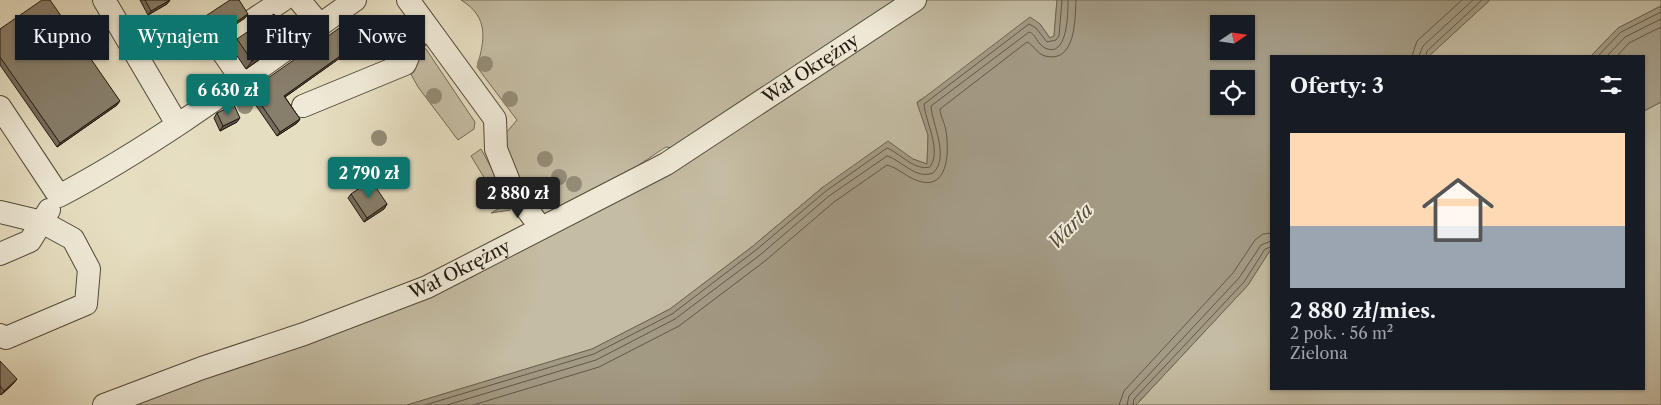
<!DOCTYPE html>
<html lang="pl">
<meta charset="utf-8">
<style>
:root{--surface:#171b24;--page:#20242c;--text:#f1f3f6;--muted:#9ea1a6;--accent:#0f766e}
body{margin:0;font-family:"Libre Caslon Text",serif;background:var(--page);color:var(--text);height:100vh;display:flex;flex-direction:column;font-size:19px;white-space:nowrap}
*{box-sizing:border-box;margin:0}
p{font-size:16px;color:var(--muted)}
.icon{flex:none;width:28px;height:28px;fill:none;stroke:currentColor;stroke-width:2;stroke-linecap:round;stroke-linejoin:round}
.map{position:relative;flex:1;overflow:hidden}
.drawer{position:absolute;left:1270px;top:55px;width:375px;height:335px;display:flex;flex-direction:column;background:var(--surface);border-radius:0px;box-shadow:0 1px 4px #0004}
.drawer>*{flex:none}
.top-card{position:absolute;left:15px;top:15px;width:475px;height:45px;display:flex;gap:10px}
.needle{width:32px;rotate:77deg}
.controls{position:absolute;left:1210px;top:15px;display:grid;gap:10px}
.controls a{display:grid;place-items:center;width:45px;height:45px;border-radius:0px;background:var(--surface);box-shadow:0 1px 4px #0004;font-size:25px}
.price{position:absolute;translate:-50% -42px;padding:0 11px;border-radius:5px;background:var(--accent);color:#fff;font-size:16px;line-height:32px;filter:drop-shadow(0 1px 2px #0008)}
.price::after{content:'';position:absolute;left:50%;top:30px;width:15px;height:11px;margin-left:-8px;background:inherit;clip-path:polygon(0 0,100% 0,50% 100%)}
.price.active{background:#222;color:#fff}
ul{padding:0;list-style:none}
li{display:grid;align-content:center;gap:10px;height:265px;padding:0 20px}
li span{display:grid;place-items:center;height:155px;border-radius:0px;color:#555}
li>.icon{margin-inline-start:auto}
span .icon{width:90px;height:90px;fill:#fffc;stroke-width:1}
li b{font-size:21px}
h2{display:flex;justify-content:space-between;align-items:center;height:60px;padding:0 20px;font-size:21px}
.pill{padding:0 18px;border-radius:0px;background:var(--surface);box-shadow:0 1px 4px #0004;font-size:18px;line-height:45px}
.pill.active{background:var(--accent);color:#fff}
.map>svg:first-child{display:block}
.green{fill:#c4bca3;stroke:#726a58}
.water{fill:#a39a84;stroke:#6f6655;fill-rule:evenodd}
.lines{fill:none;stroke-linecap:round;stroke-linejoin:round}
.shore{stroke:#625849;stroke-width:1}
.minor-casing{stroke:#52493b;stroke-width:24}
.minor{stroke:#efead7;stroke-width:22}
.tree{fill:#948c77}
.wall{fill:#746c5c;stroke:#20170e}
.shaded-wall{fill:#5e584b;stroke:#20170e}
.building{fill:#877e6b;stroke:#20170e}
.labels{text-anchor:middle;stroke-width:4;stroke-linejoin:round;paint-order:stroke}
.street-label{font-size:18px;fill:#20170e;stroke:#efead7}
.water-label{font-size:19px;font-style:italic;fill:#544b3d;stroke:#efead7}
</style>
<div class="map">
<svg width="1661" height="405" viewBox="0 0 1661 405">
<rect width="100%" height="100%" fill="#e6dec1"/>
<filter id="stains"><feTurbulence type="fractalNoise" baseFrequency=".004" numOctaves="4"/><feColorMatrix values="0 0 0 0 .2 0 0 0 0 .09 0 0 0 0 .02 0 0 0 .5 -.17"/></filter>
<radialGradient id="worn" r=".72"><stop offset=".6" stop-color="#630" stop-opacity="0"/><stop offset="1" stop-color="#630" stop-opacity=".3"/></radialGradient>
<g class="green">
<path d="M461,0H1057L1054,36L1050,38L1040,24L917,102L928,135L927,164L913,159L823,187L753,246L670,309L592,349L407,405H131L364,322L472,277L686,151L666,147C640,163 569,218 541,205C528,200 517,184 507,174L505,134L517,120L477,67C485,39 489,17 461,0Z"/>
<path d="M1490,0H1661V6L1618,28L1591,56H1429Z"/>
<path d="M421,47L426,49L475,122L474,129L458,140L418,87L406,65Z"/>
<path d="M1661,102V405H1136L1248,285L1271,249V389H1644V111Z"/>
<path d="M481,149L509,200L510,210L491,213L502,207L471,156Z"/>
</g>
<g class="water">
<path d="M1057,0H1490L1429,56H1271V249L1248,285L1136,405H407L592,349L670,309L753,246L823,187L888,141L913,159L927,164L928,135L917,103L1030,17L1040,24L1050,38L1054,36ZM1219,24H1246V51H1219ZM1219,79H1246V106H1219Z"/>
<path d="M1661,6V102L1644,111V56H1591L1618,28Z"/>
</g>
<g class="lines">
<g class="shore">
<path d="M1412,56L1417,41L1462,0"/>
<path d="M1419,56L1423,46L1473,0"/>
<path d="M1426,56L1427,51L1482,0"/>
<path d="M1598,56L1621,32L1661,12"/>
<path d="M1607,56L1625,37L1661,19"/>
<path d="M1617,56L1629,43L1661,27"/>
<path d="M425,405L594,354L672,314L756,250L826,191L887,148C900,153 914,171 930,167C942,150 925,121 924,104L1029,24L1036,28L1047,42L1056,40L1059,36L1062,0"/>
<path d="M447,405L596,360L675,319L760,255L829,196L887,156C901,160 916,180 933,173C950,157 932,124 931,106L1029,32C1036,34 1037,44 1045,48C1068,59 1068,12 1068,0"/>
<path d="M473,405L599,367L679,326L765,261L834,202L887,165C899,168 908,179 922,182C949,188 949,149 946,131C945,123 940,116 940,109L1027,42C1034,45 1037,54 1045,56C1076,64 1075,19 1076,0"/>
<path d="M1119,405L1124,391L1233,273L1255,240L1263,234L1271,233"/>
<path d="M1127,405L1129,396L1239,278L1261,245L1271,241"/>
<path d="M1133,405L1134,399L1244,282L1265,249L1271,247"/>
</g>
<g class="minor-casing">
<g id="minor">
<path d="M104,0L177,124"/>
<path d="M299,0L320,25"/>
<path d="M408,0L495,119L496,149L512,189L541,228"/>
<path d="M242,80L217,44L283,0"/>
<path d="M303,106L405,64L423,21"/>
<path d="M0,107L59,196C163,141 259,68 355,0"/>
<path d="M0,212L42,222L73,239L89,269L86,304L6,338L0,335"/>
<path d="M0,254L30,241L49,210"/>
<path id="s1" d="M104,405L202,368L304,334L427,287L666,164L915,0"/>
</g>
</g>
<use href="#minor" class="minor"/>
</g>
<g class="tree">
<circle cx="485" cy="64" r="8"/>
<circle cx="434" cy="96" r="8"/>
<circle cx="510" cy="99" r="8"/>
<circle cx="245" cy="106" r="8"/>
<circle cx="379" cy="138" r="8"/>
<circle cx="545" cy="159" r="8"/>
<circle cx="559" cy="177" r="8"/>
<circle cx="574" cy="184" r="8"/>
</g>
<g class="wall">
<path d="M140,0H170L167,4L148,15Z"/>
<path d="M248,14L245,18L198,50L186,32L189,27Z"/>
<path d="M0,29L117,105L57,147L0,65Z"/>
<path d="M371,34L368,38L285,97L300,119L297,123L277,136L248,94L251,90Z"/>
<path d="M289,35L283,43L246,69L231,47L237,39Z"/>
<path d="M217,113L237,122L220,131L214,118Z"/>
<path d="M351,194L387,204L384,209L364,222L348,198Z"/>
<path d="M0,361L14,383L1,395L0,394Z"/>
</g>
<g class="shaded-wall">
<path d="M170,0L167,4L148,15L151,11Z"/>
<path d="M248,14L245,18L198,50L201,45Z"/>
<path d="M371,34L368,38L281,100L284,96Z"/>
<path d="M289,35L283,43L246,69L252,61Z"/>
<path d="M120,101L117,105L57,147L60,143Z"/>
<path d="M240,118L237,122L220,131L223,126Z"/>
<path d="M300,119L297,123L277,136L280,132Z"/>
<path d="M387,204L384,209L364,222L367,218Z"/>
<path d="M17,379L14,383L1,395L4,391Z"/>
</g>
<g class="building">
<path d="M42,0H50L120,101L60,143L0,57V29Z"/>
<path d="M145,0H170L151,11Z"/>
<path d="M230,0H239L248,14L201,45L189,27Z"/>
<path d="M274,14L289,35L252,61L237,39Z"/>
<path d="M358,15L371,34L284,96L300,119L280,132L251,90Z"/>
<path d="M234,105L240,118L223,126L217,113Z"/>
<path d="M371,180L387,204L367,218L351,194Z"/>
<path d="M0,361L17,379L4,391L0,386Z"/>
</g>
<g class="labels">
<g class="street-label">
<text dy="6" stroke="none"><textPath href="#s1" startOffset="786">Wał Okrężny</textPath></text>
<text dy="6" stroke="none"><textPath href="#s1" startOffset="381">Wał Okrężny</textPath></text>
</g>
<g class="water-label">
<text transform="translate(1070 226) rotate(-46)" y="7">Warta</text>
</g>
</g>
<rect width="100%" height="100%" filter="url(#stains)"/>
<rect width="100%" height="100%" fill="url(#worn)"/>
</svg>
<div class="controls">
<a><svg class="needle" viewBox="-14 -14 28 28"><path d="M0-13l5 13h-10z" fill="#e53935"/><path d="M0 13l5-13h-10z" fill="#9ea1a6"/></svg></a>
<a><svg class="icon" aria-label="locate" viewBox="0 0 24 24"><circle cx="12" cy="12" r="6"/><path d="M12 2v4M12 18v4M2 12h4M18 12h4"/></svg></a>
</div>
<b class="price" style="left:228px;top:116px">6 630 zł</b>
<b class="price" style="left:369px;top:199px">2 790 zł</b>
<b class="price active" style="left:518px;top:219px">2 880 zł</b>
<div class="top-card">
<a class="pill">Kupno</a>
<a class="pill active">Wynajem</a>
<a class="pill">Filtry</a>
<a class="pill">Nowe</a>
</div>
<section class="drawer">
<h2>Oferty: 3<svg class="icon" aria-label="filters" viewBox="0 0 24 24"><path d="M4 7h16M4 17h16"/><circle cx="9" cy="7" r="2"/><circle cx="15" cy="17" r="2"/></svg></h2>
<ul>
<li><span style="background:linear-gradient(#ffd9b3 60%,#9aa5b1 0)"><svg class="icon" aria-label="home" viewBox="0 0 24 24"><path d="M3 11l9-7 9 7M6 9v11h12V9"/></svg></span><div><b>2 880 zł/mies.</b><p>2 pok. · 56 m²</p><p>Zielona</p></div></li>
</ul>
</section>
</div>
